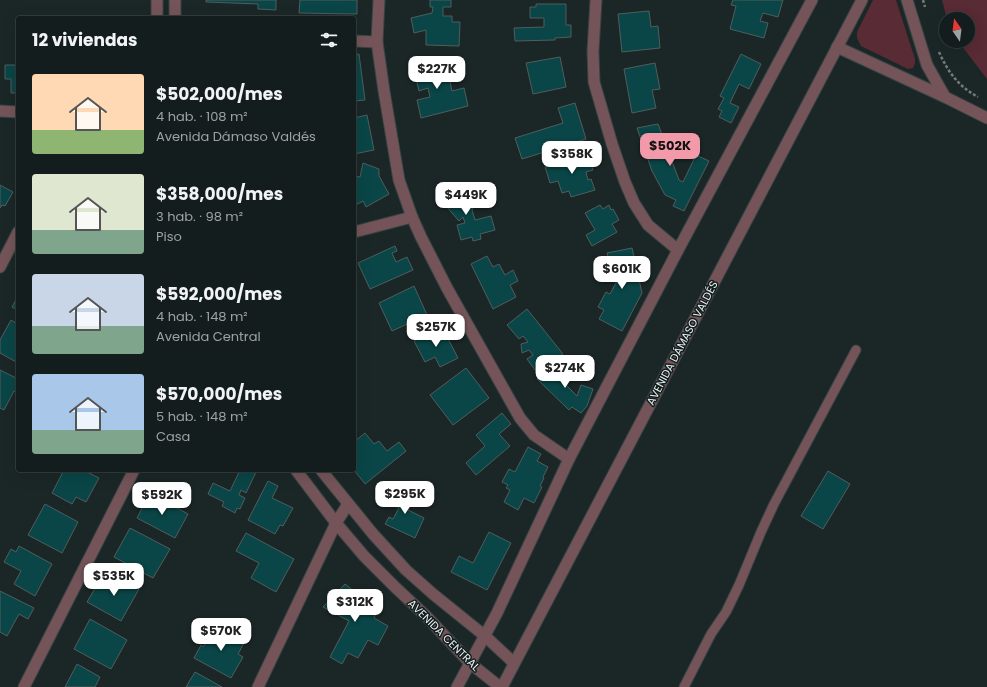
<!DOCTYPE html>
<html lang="es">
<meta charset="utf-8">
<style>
:root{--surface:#141d1d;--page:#1d2626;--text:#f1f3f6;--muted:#9da2a4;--line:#333b3b;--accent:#f39aaa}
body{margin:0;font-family:Poppins,sans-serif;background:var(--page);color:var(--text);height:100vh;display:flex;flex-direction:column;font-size:15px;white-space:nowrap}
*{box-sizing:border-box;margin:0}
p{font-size:13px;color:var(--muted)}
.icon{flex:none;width:22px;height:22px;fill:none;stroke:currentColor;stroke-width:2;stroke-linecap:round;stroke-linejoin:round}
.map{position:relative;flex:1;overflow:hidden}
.side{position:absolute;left:16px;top:16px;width:340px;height:456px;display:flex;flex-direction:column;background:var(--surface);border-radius:4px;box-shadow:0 4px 16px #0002,0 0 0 1px var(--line)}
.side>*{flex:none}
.needle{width:26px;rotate:346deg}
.tools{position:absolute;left:939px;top:12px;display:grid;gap:8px}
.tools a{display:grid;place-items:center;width:36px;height:36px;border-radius:50%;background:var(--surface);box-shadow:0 4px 16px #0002,0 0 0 1px var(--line);font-size:20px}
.price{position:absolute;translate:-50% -34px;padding:0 9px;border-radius:8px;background:#fff;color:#222;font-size:13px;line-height:26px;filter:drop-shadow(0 1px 2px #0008)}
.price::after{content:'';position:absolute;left:50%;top:24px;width:12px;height:9px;margin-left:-6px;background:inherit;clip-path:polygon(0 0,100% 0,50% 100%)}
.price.selected{background:var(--accent);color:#111}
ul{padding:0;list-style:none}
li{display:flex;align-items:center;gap:12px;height:100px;padding:0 16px}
li span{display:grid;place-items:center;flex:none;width:112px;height:80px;border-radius:4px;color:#555}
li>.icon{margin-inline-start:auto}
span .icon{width:48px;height:48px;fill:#fffc;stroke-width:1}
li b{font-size:17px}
h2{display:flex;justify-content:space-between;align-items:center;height:48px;padding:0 16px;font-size:17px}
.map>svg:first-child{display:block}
.green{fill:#592b34}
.building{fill:#0a4647;stroke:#505d5d}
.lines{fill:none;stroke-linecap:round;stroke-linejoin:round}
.service-casing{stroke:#384343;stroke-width:11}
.minor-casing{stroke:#384343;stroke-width:13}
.tertiary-casing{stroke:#384343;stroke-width:13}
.path{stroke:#717b7b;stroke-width:2.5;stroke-dasharray:3 2;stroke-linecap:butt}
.service{stroke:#745459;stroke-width:9}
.minor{stroke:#745459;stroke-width:11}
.tertiary{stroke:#745459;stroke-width:11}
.labels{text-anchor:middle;stroke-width:3;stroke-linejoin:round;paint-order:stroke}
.street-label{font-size:11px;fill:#e9f1f1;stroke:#121e1d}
</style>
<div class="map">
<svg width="987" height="687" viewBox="0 0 987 687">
<rect width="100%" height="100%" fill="#1b2727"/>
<g class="green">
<path d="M873,0H896L915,59V63L913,68L908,69L861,46L857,38V32Z"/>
<path d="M942,0H987V79L958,41H968V19H947Z"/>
</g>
<g class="building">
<path d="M206,0H276V10L258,9V4L206,2Z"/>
<path d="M300,0H357V14L299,13Z"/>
<path d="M430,0H451V7H443V16H452V22H460L459,46L426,45V30L414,33L411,18L432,13L433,7H430Z"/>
<path d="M733,0H783L778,17L763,13L760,21L768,23L764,38L730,29L736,6L731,5Z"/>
<path d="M536,4H566V25H571V37L555,38V40L515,41L514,28L544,27V18H530V7H536Z"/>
<path d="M649,11L651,27L658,26L660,48L622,52L618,14Z"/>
<path d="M359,54L365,100L354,101V55Z"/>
<path d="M741,54L761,64L749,89L739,84L730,103L739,107L731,123L719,117L722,111L718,109L724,98L720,96Z"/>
<path d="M560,57L566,87L533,94L526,63Z"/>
<path d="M429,59V62L439,59L444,78L449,77L452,91L464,88L468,106L421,118L417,100L430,97L428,88L419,91L413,66L417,65L416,62Z"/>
<path d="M655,63L660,89L652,90L656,108L632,113L624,69Z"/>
<path d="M5,65H18V93H11V79H5Z"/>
<path d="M575,103L586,139L522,159L515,138L563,123L558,108Z"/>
<path d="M367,115L374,150L354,154V118Z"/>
<path d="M658,124L679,180L683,182L696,155L709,161L684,211L673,206L676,200L665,195L652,171L637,128Z"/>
<path d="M587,153L593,170L586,172L588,180L591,179L595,190L571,197L569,191L562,193L558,181L550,183L545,167Z"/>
<path d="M363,163L379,169V176L389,194L366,207L363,201L354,206V176L360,177Z"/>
<path d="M0,185L13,192L5,206L2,205L0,208Z"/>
<path d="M447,191H459L473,208L472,210L475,220L491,216L495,230L480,234L481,239L473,241L472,237L461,240L457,225L465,223L463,217L459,221L439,198Z"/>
<path d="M600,205L603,209L609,205L611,210L613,209L619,220L612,224L617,232L592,246L586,235L595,230L585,213Z"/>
<path d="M395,246L397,251L392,253L396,262L407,257L413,270L370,289L358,263Z"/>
<path d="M632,248L642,293L622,331L599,319L604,310L598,307L606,292L610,294L617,281L620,282L617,269L611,271L607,253Z"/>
<path d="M487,256L493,267L499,264L505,275L513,270L518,281L510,285L516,297L493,309L471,264Z"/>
<path d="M414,286L427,315L392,331L379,303Z"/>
<path d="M18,296V310L12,307Z"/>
<path d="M527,309L563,354L535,370L527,359L533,355L529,350L522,353L521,344L528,342L523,336L519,339L507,325Z"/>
<path d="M11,320L18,324V363L0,353V340Z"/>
<path d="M433,330L437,337L445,333L458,358L440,367L435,357L425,362L414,341Z"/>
<path d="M560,363L570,373L562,381L577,396L581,385L593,389L587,406L581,413L572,407L569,410L537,379L548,367L552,371Z"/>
<path d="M466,368L489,398L453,425L430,395Z"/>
<path d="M0,370L18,379V393L14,391L4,410L0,408Z"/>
<path d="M502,413L511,424L499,434L510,446L476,475L466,463L485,446L476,435Z"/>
<path d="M365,433L374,444L379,441L387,451L399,442L406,451L365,484L354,470V440L355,441Z"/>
<path d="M528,447L541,454L537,461L548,467L543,477L544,478L540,486L542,487L534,503L524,498L518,510L504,502L510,490L506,488L508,485L502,482L509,469L515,472Z"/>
<path d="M64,470H83L99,478L86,502L76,497L72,504L52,493Z"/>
<path d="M240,470H257L246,493L241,490L239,495L245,498L240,509L237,508L235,513L222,506L224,502L208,494L213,483L230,491Z"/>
<path d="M828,471L850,484L823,529L801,516Z"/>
<path d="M268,481L278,486L272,498L293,508L283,526L280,525L275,534L248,520Z"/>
<path d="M402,488L415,495L408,510L424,518L415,538L385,524L389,517L393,519L399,508L393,505Z"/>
<path d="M150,493L188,514L175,538L137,518Z"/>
<path d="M45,504L78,522L62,553L28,535Z"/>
<path d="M130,528L170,549L153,578L114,557Z"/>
<path d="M489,532L511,543L487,590L451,572L459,556L473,563Z"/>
<path d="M246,533L294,559L276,592L251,578L259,563L236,551Z"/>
<path d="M19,546L52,564L35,596L14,584L21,571L4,562L11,549L16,552Z"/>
<path d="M109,573L139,589L121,621L87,602L97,585L101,587Z"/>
<path d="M345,584L378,610L374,618L388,626L378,645L368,640L358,658L348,653L342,664L330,657L349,621L323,607Z"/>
<path d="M0,591L34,608L28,619L19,614L7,636L0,632Z"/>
<path d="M90,619L127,640L111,669L74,649Z"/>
<path d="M216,625L245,641L238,654L243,657L231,678L194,658L201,645L203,647Z"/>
<path d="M77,664L100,677L95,687H65Z"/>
<path d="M195,672L222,687H186Z"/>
</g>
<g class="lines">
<g class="service-casing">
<path id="service" d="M684,687L711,634L726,612L739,585L761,532L774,504L856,350"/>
</g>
<g class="minor-casing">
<g id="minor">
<path d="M379,0L377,42L384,91L399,180L412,217L421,237L447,288L520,418L534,435L569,459"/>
<path d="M596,0L593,51L594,82L612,144L625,182L634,203L648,225L678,250"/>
<path d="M907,0L927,65L945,97"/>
<path d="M157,18V0"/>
<path d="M175,18V0"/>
<path d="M354,41L377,42"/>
<path d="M837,47L945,97L987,118"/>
<path d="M0,111L18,112"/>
<path d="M354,232L412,217"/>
<path d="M0,267L18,232"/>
<path d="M296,470L336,523L364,556L395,587L427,617L470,663L500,687"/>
<path d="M321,470L373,534L406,570L433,594L485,636L514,663"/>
<path d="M24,687L134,470"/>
<path d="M258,687L336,523L348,504"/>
<path d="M457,687L497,613L569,459L678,250L812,0"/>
</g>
</g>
<g class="tertiary-casing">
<path id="tertiary" d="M502,687L862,0"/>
</g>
<g class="path">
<path d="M923,0L925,7"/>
<path d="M939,52C948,72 958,86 978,97"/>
</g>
<use href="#service" class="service"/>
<use href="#minor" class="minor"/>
<use href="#tertiary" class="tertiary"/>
</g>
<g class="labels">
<g class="street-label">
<text transform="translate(682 343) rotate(-62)" y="4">AVENIDA DÁMASO VALDÉS</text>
<text transform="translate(444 635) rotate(45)" y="4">AVENIDA CENTRAL</text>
</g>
</g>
</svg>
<div class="tools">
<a><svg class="needle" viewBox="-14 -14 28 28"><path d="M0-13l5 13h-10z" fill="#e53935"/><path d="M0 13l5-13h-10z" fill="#9da2a4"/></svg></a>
</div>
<b class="price" style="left:437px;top:90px">$227K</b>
<b class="price selected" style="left:670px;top:167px">$502K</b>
<b class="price" style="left:572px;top:175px">$358K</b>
<b class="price" style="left:466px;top:216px">$449K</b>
<b class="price" style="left:622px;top:290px">$601K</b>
<b class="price" style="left:436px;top:348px">$257K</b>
<b class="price" style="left:565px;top:389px">$274K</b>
<b class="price" style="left:405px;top:515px">$295K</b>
<b class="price" style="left:162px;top:516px">$592K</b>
<b class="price" style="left:114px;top:597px">$535K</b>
<b class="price" style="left:355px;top:623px">$312K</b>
<b class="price" style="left:221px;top:652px">$570K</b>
<section class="side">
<h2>12 viviendas<svg class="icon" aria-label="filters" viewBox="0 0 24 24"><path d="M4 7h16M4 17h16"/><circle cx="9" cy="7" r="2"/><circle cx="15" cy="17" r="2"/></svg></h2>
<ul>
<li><span style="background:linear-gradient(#ffd9b3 70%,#8fb573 0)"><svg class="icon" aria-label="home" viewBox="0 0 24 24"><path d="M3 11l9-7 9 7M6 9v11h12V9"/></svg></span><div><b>$502,000/mes</b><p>4 hab. · 108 m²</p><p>Avenida Dámaso Valdés</p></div></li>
<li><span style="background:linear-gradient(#dfe7d0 70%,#7fa58c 0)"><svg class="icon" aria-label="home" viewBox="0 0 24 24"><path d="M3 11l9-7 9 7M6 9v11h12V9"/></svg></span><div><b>$358,000/mes</b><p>3 hab. · 98 m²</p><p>Piso</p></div></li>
<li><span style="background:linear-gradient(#c9d6e8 65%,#7fa58c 0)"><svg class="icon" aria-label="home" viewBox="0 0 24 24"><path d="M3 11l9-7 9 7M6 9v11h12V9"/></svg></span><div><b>$592,000/mes</b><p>4 hab. · 148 m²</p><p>Avenida Central</p></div></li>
<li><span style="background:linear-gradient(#a9c7e8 70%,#7fa58c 0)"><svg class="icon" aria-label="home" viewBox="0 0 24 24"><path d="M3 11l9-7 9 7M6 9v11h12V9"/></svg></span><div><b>$570,000/mes</b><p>5 hab. · 148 m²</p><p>Casa</p></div></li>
</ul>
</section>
</div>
